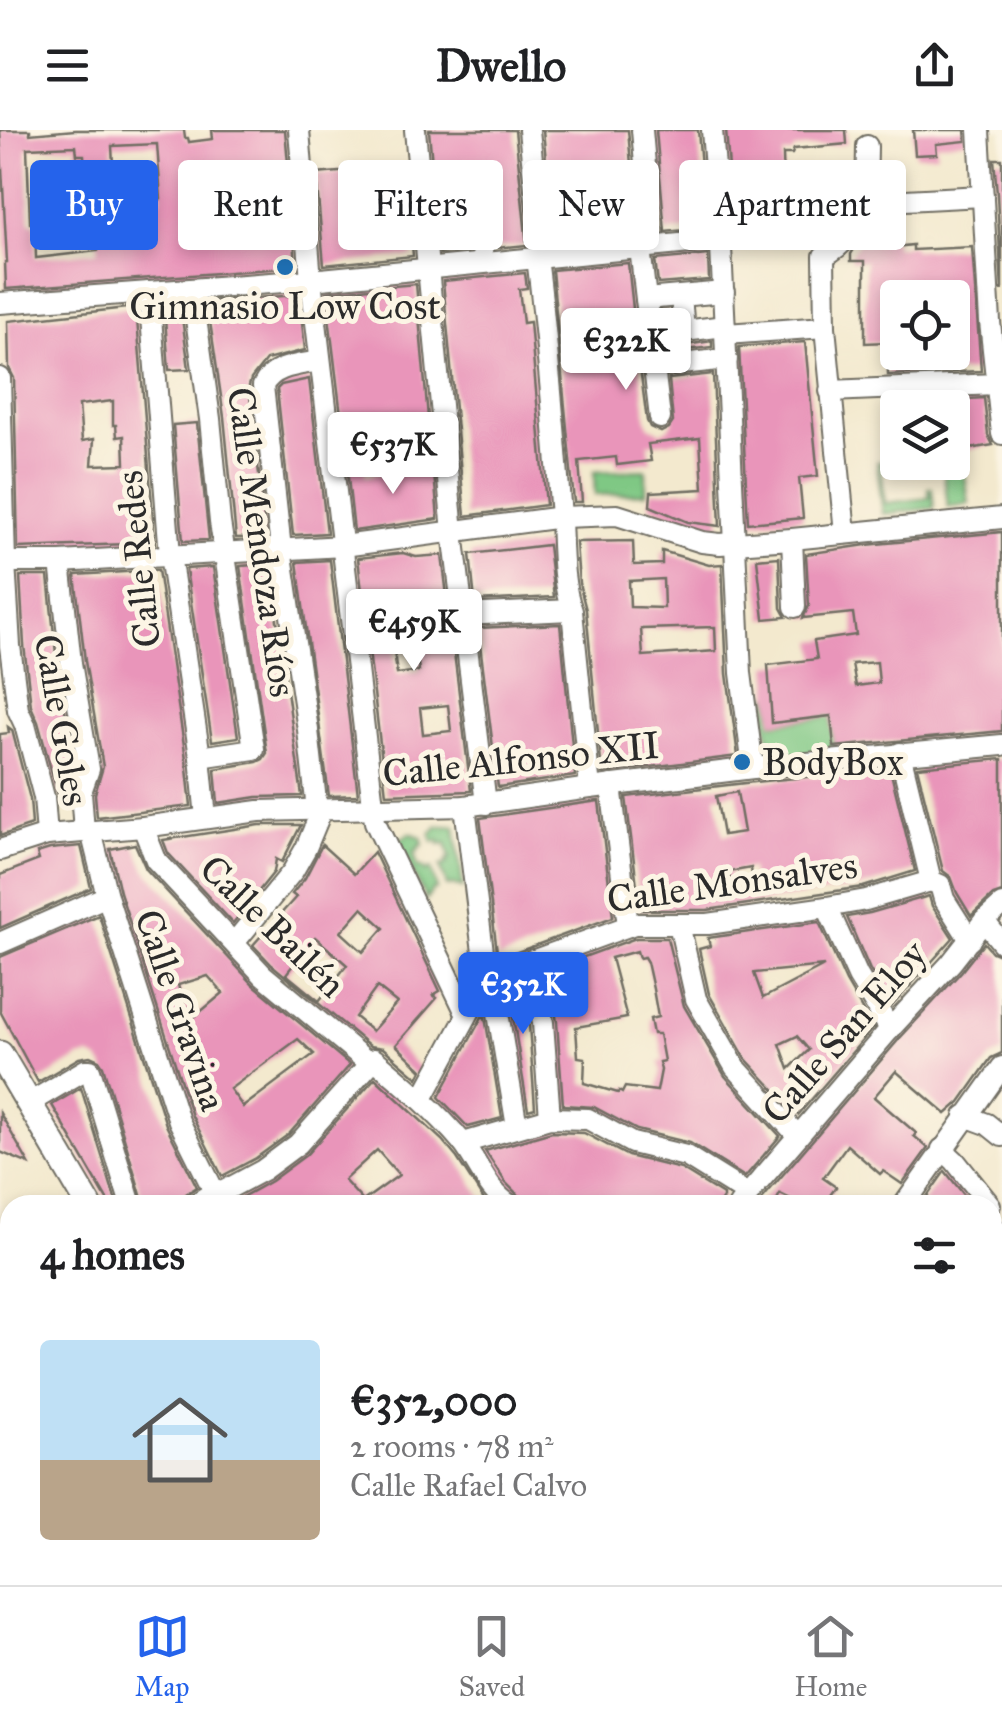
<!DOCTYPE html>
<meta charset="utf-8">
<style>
:root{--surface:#fff;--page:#f6f6f6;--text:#202124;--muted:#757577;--line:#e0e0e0;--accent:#2563eb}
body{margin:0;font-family:"IM FELL Great Primer",serif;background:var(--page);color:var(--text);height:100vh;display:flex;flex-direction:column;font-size:38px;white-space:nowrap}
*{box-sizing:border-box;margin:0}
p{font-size:32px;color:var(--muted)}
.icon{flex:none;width:55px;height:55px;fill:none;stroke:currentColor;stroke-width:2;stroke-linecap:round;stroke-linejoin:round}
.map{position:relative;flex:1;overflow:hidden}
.details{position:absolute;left:0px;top:1065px;width:1002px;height:390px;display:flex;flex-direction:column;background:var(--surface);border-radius:30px 30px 0 0;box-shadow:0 5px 15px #0003}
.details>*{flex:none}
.banner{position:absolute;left:30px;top:30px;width:942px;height:90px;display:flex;gap:20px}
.tools{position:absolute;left:880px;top:150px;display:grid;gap:20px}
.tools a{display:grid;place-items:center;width:90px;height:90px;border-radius:10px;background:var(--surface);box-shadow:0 5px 15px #0003;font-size:50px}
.price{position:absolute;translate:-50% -85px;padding:0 22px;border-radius:10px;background:#fff;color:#222;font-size:32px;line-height:65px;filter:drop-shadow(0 2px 5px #0008)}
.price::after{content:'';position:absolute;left:50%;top:60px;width:30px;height:22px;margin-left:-15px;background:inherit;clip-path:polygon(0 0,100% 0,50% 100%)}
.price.active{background:var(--accent);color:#fff}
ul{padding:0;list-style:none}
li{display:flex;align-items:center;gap:30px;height:250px;padding:0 40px}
li span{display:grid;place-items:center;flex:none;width:280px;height:200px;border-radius:10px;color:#555}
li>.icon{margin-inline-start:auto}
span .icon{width:120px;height:120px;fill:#fffc;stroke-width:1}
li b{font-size:42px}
h2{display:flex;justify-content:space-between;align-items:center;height:120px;padding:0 40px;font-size:42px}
.pill{padding:0 35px;border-radius:10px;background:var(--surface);box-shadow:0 5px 15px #0003;font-size:35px;line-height:90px}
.pill.active{background:var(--accent);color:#fff}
header{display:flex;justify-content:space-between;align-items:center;height:130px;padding:0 40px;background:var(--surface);font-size:45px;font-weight:700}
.menu{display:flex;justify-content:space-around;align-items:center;height:140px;border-top:2px solid var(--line);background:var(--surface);font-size:28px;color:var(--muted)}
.menu a{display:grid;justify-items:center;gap:5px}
.menu .active{color:var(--accent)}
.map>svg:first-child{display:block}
.green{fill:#7fc884;stroke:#557a58;stroke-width:2.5}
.building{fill:#e995ba;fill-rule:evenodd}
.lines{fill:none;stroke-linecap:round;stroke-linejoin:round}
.minor-casing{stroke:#716e64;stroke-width:24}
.major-casing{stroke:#716e64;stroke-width:29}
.minor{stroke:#fff;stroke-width:20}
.major{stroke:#fff;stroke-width:25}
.poi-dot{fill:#1f6fb2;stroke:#fcf5e5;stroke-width:4}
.labels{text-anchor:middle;stroke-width:10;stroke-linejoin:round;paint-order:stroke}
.poi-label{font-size:38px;fill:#2b2b2b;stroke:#fcf5e5}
.street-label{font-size:38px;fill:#2b2b2b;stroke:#fcf5e5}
</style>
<header><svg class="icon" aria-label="menu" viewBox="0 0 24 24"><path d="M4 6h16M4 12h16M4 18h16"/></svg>Dwello<svg class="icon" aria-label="share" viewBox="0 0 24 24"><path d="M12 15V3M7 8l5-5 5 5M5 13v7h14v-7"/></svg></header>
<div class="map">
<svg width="1002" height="1455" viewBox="0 0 1002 1455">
<rect width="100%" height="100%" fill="#fcf5e5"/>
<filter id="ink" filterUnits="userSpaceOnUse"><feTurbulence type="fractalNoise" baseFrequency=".01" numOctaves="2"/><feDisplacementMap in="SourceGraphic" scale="20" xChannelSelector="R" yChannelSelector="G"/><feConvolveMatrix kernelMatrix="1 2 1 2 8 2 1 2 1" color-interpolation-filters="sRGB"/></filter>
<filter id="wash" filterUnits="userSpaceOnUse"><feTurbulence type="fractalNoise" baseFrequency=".0048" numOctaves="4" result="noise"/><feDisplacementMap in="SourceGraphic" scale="40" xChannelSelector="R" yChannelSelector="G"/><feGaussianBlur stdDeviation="2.25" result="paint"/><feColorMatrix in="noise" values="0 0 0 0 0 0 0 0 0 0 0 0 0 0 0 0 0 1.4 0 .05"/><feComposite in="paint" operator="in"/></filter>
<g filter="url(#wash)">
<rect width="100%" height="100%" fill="#f3e9ce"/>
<g class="green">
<path d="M643,198L646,225L594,233L590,206Z"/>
<path d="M896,330V333L881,335L885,373L929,368V358H932L934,378L883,384L877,332Z"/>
<path d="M963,333L969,374L948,377L943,336Z"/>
<path d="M646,340V363L595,365L594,342Z"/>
<path d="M829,559L835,623L772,630L763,567L769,566L773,593L825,587Z"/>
<path d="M438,696H455L463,758L452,755L447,756L440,736L447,734L446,730L450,728L446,713L440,714L439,710L433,712L431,704Z"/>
<path d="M410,703L421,707L423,715L418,717V721L414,722L418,737H423L425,741L431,739L437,759L432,761L426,770L398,711Z"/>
</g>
<g id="blocks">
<g class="building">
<path d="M0,0H30V4L75,0H184L185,8H188L189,12L213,9L212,0H285L290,56L255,59L285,79H292L296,137L6,159L5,132H7ZM157,14L161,69L115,72L112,16ZM76,16L77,25H84L88,90H97L98,121L36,128L35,93H30L27,18ZM222,62L225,84H199L202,63Z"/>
<path d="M429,0H515L527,115L496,118L493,93L488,88L479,86L473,89L468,95L469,121L440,124Z"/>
<path d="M543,0H628L637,104L554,112Z"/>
<path d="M656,0H698L706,98L665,102Z"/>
<path d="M726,0H846L847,14L794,19L792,24H783L784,58L817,57L819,111L735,114Z"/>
<path d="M913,0H965L966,11L936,14L937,24L915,25Z"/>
<path d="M994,29H1002V161L997,64Z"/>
<path d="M374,39L376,57L389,56L390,65L407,63L413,126L324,135L316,44Z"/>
<path d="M865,94H871V102L893,101L894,117L913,115V120L972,117L981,241L888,245L887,212L865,213V131H851V124L859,111ZM898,168H952V222H898Z"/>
<path d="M708,125L709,150L658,154L655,130Z"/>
<path d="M628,133L635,197L589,203L593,236L639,230L647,291L650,297L661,302L669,298L673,292L669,249L713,244L720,396L688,392L650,376L651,362L703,359L700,308L648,314L651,331L617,335L616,327L579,331L582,372H574L552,140Z"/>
<path d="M525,143L527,158L519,159L523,193L530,192L546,375L465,386L443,151Z"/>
<path d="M416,154L429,299L407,303V305L389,311L345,318L326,162Z"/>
<path d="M299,165L305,220L266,230L251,249L249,256L266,407L236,408L224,287L207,171Z"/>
<path d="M180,173L189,239L169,240L164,175Z"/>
<path d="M136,177L155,413L18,418L14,248L9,238L8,191ZM113,271V295H116L117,307L124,306L125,334L92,335L94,309L82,311L79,275Z"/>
<path d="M661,181H668L671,203L678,213L686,215L712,211V217L666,222Z"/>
<path d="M805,212L818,346L799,348L803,388L748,393L739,217Z"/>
<path d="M309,249L327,403L293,405L277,259L281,255Z"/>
<path d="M984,268L988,305L993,315L957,321L956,312H952V270Z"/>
<path d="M197,293L209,410L183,411L173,295Z"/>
<path d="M433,332L438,389L354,401L347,339L363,336L366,346Z"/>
<path d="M1002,402V601L834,617L831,586L772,593L768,535L817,529L814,511L856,505L853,483L803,488L809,476L806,424L866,415ZM877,532L879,553L856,556L852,534Z"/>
<path d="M633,411L634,435L662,434V421L709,435L722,434L727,544L738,626L602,643L586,480L579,453L576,412ZM663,449L664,478L630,477L629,451ZM715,497L716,521L643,526L641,499Z"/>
<path d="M548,415L554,467L475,471L470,424Z"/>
<path d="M403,423L416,427L442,425L471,661L386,664L358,428ZM416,518L419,541L397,544L394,521ZM448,575L451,601L423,604L420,578Z"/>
<path d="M779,427L781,478L786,487L764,489L757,429Z"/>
<path d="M330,430L358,665L329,666L297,432Z"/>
<path d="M269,434L302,666L257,667L218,673L215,639L257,632L263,629L267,623L240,436Z"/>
<path d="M213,437L238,607L212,611L186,439Z"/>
<path d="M158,440L186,629L191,676L97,687L95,664L103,637L85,531L75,445Z"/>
<path d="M20,446H48L57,534L75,638L67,664L58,665L38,592L31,576L24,515Z"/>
<path d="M560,494L575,646L498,657L478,498Z"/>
<path d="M8,597L12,600L30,669L32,695L0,706V604L9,603Z"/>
<path d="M1002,629V762L993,765L971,786L957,763L951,747L943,741L917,637Z"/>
<path d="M890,639L915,741L863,757L707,780H640L626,667L754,652ZM737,662L744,702L723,705L716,666ZM751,738L754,761L732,764L729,742Z"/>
<path d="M599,671L613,787L498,829L480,688Z"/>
<path d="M260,695H301L282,732L276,729L274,742L233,793L168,723L163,710Z"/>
<path d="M135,714L146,739L253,854L350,935L289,1004L256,1028L222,1046L192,986L120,762L110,719ZM208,846L223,863L193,888L190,877L185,879L178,855ZM298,909L314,924L243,977L230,959Z"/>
<path d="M322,715L354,744L374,722L440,861L433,865L437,868L396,915L422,940L418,948L383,918L370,916L272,835L253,815L296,767L292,764L305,748ZM362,778L384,798L363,822L341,802ZM315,807L347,835L319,871L286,844ZM377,857L397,873L372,901L355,887Z"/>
<path d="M81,716L91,758L0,798V745L39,730L37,723L50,719Z"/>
<path d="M929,766L932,776L953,808L892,876L870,840L847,787L870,783Z"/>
<path d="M99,785L166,995L197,1057L186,1064L180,1075H144L103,936L99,930L90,926L79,928L38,952L0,881V827Z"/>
<path d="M819,792L846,852L873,898L798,985L746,929L709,864L699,819L710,816L708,808ZM824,836L763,868L754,843ZM797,906L809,920L789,939L780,914Z"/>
<path d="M636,808H667L684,876L725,946L780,1006L745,1047L690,1013L637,1000L594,977L563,975L557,892L548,840ZM637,821L639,828L644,827L647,832L653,859L658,887L650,889L653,904H659L664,931L659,932L661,940L657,961L625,957L622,963L619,961L618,963L584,953L585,928L578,927L576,897L627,888L611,828Z"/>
<path d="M984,813L992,822L1002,826V923L991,928L960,972L946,984L896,941L874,967L916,1003L914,1006L928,1018L902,1054L883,1041L880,1044L847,1015L823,1048L836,1057L828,1068L842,1075H803L780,1064L774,1075H757L900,908L961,842Z"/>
<path d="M522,849L529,895L535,978L528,980L511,875L505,856Z"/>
<path d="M482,887H485L502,988L468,997L439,967Z"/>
<path d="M375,948L442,1010L457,1028L484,1070L472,1075H232L233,1072L271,1051L306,1025ZM377,1020L399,1045L363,1071L344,1050Z"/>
<path d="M81,958L117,1075H110L52,975Z"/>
<path d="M0,983L29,1034L0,1022Z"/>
<path d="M552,1002L584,1003L628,1026L681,1039L723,1065V1068L718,1075H524L522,1069L506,1053L485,1021Z"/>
<path d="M945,1041L972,1075H921Z"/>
</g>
</g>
</g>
<g filter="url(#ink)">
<use href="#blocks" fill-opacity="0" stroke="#716e64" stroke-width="2.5"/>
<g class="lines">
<g class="minor-casing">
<g id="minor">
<path d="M299,0L311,150L375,692L466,883"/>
<path d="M415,0L453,402L486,674"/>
<path d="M529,0L542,127"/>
<path d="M642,0L652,116"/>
<path d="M712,0L721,117L741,543L753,638"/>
<path d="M979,0L990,192L1002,304"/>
<path d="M866,72L867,16"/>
<path d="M481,100L483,132"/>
<path d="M640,118L660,288"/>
<path d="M537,127C547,209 554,292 560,374C563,408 560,448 572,481L590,658"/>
<path d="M192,160L210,289L220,392L254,619L200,627"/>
<path d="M149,162L170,425L200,627L206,688"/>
<path d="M681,166L684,201L725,196"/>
<path d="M646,169L724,162"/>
<path d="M0,173L311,150L721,110"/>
<path d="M726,204L825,197"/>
<path d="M654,237L727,229"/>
<path d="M0,248L5,432L10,516L18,580L25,595L44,667L47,705"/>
<path d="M830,261L996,254"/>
<path d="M845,403L825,197L824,126C850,112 848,103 855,76L866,72L983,66"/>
<path d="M792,409L795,477"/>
<path d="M5,432H60L343,416L562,387L617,385L702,412L720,414L792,409L1002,388"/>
<path d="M60,432L71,533L89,639L81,662L84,701"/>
<path d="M463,485L571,480"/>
<path d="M900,623L931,751L940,755L944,769L970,810"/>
<path d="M611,655L628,796"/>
<path d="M465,676L485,838L497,877L517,997"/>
<path d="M143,697L156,730L263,845L370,934"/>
<path d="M91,701L107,766L179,991L219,1071"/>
<path d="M0,720L47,705L143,697L259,681L465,676L590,658L753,638L1002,615"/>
<path d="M827,777L858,846L890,899"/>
<path d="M984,791L1002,813"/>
<path d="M679,794L696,869L735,937L798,1006"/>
<path d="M0,813L107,766"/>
<path d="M234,813L293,741L306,718L318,689L308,600L281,419L263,256C273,235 300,235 320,231"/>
<path d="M533,830L543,893L550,988"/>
<path d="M488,847L634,794H708L827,777L866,770L931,751"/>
<path d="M422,969L488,847"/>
<path d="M29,973L85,940H90L131,1075"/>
<path d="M965,986L987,994L1002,1006"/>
<path d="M463,1013L550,988L588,989L632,1013L686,1026L747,1064"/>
<path d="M942,1019L955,1031L990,1075"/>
<path d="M194,1075L214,1062H222L263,1040L298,1014L374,929C405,955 436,981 462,1012C479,1033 487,1061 510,1075"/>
<path d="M739,1075L890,899L951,833L984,791L1002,775"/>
<path d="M904,1075L1002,937"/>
<path d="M992,1108L1002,1103"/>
<path d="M992,1274L1002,1267"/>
<path d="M992,1377L1002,1384"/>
<path d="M0,1410L10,1429"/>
<path d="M18,1445L23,1455"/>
<path d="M363,1445L382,1455"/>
<path d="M525,1445L539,1455"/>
<path d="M929,1445L944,1455"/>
<path d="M138,1455L157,1445"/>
<path d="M672,1455L677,1445"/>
<path d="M744,1455L751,1445"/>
<path d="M820,1455L832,1445"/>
</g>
</g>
<g class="major-casing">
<g id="major">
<path d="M0,924L89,1075"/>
<path d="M0,1324L10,1319"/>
<path d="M289,1445L295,1455"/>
<path d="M0,1453L1,1455"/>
</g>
</g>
<use href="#minor" class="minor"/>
<use href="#major" class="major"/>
</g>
</g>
<g class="poi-dot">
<circle cx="285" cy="137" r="10"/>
<circle cx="742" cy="632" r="10"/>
</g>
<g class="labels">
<g class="poi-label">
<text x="285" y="189">Gimnasio Low Cost</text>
<text x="762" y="645" text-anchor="start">BodyBox</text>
</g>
<g class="street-label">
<text transform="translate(262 412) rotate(82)" y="13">Calle Mendoza Ríos</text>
<text transform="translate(138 429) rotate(-96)" y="13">Calle Redes</text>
<text transform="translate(62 590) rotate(80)" y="13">Calle Goles</text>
<text transform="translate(521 629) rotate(-6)" y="13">Calle Alfonso XII</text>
<text transform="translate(732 752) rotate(-8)" y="13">Calle Monsalves</text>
<text transform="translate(273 796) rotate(44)" y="13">Calle Bailén</text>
<text transform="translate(181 880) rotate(71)" y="13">Calle Gravina</text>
<text transform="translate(844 902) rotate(-49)" y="13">Calle San Eloy</text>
</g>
</g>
</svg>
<div class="tools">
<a><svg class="icon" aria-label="locate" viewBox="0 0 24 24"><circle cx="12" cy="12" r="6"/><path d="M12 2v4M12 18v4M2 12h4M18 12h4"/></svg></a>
<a><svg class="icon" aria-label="layers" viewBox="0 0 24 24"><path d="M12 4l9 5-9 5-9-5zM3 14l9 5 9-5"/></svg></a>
</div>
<b class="price" style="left:626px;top:263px">€322K</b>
<b class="price" style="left:393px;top:367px">€537K</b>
<b class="price" style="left:414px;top:544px">€459K</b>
<b class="price active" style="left:523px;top:907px">€352K</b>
<div class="banner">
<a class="pill active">Buy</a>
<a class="pill">Rent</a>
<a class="pill">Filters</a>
<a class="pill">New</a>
<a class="pill">Apartment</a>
</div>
<section class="details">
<h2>4 homes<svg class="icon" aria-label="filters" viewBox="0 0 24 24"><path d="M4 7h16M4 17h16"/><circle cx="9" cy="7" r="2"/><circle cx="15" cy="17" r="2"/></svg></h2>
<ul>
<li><span style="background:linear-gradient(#bfe0f5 60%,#b9a48a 0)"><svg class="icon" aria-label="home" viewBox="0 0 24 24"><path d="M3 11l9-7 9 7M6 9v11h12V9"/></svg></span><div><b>€352,000</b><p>2 rooms · 78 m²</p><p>Calle Rafael Calvo</p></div></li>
</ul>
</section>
</div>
<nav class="menu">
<a class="active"><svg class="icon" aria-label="map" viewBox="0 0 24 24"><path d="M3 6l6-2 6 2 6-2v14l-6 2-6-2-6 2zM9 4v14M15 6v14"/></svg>Map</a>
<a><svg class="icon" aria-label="saved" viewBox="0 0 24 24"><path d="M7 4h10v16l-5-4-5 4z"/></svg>Saved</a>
<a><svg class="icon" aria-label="home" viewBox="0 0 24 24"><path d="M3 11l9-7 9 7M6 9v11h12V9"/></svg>Home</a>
</nav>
